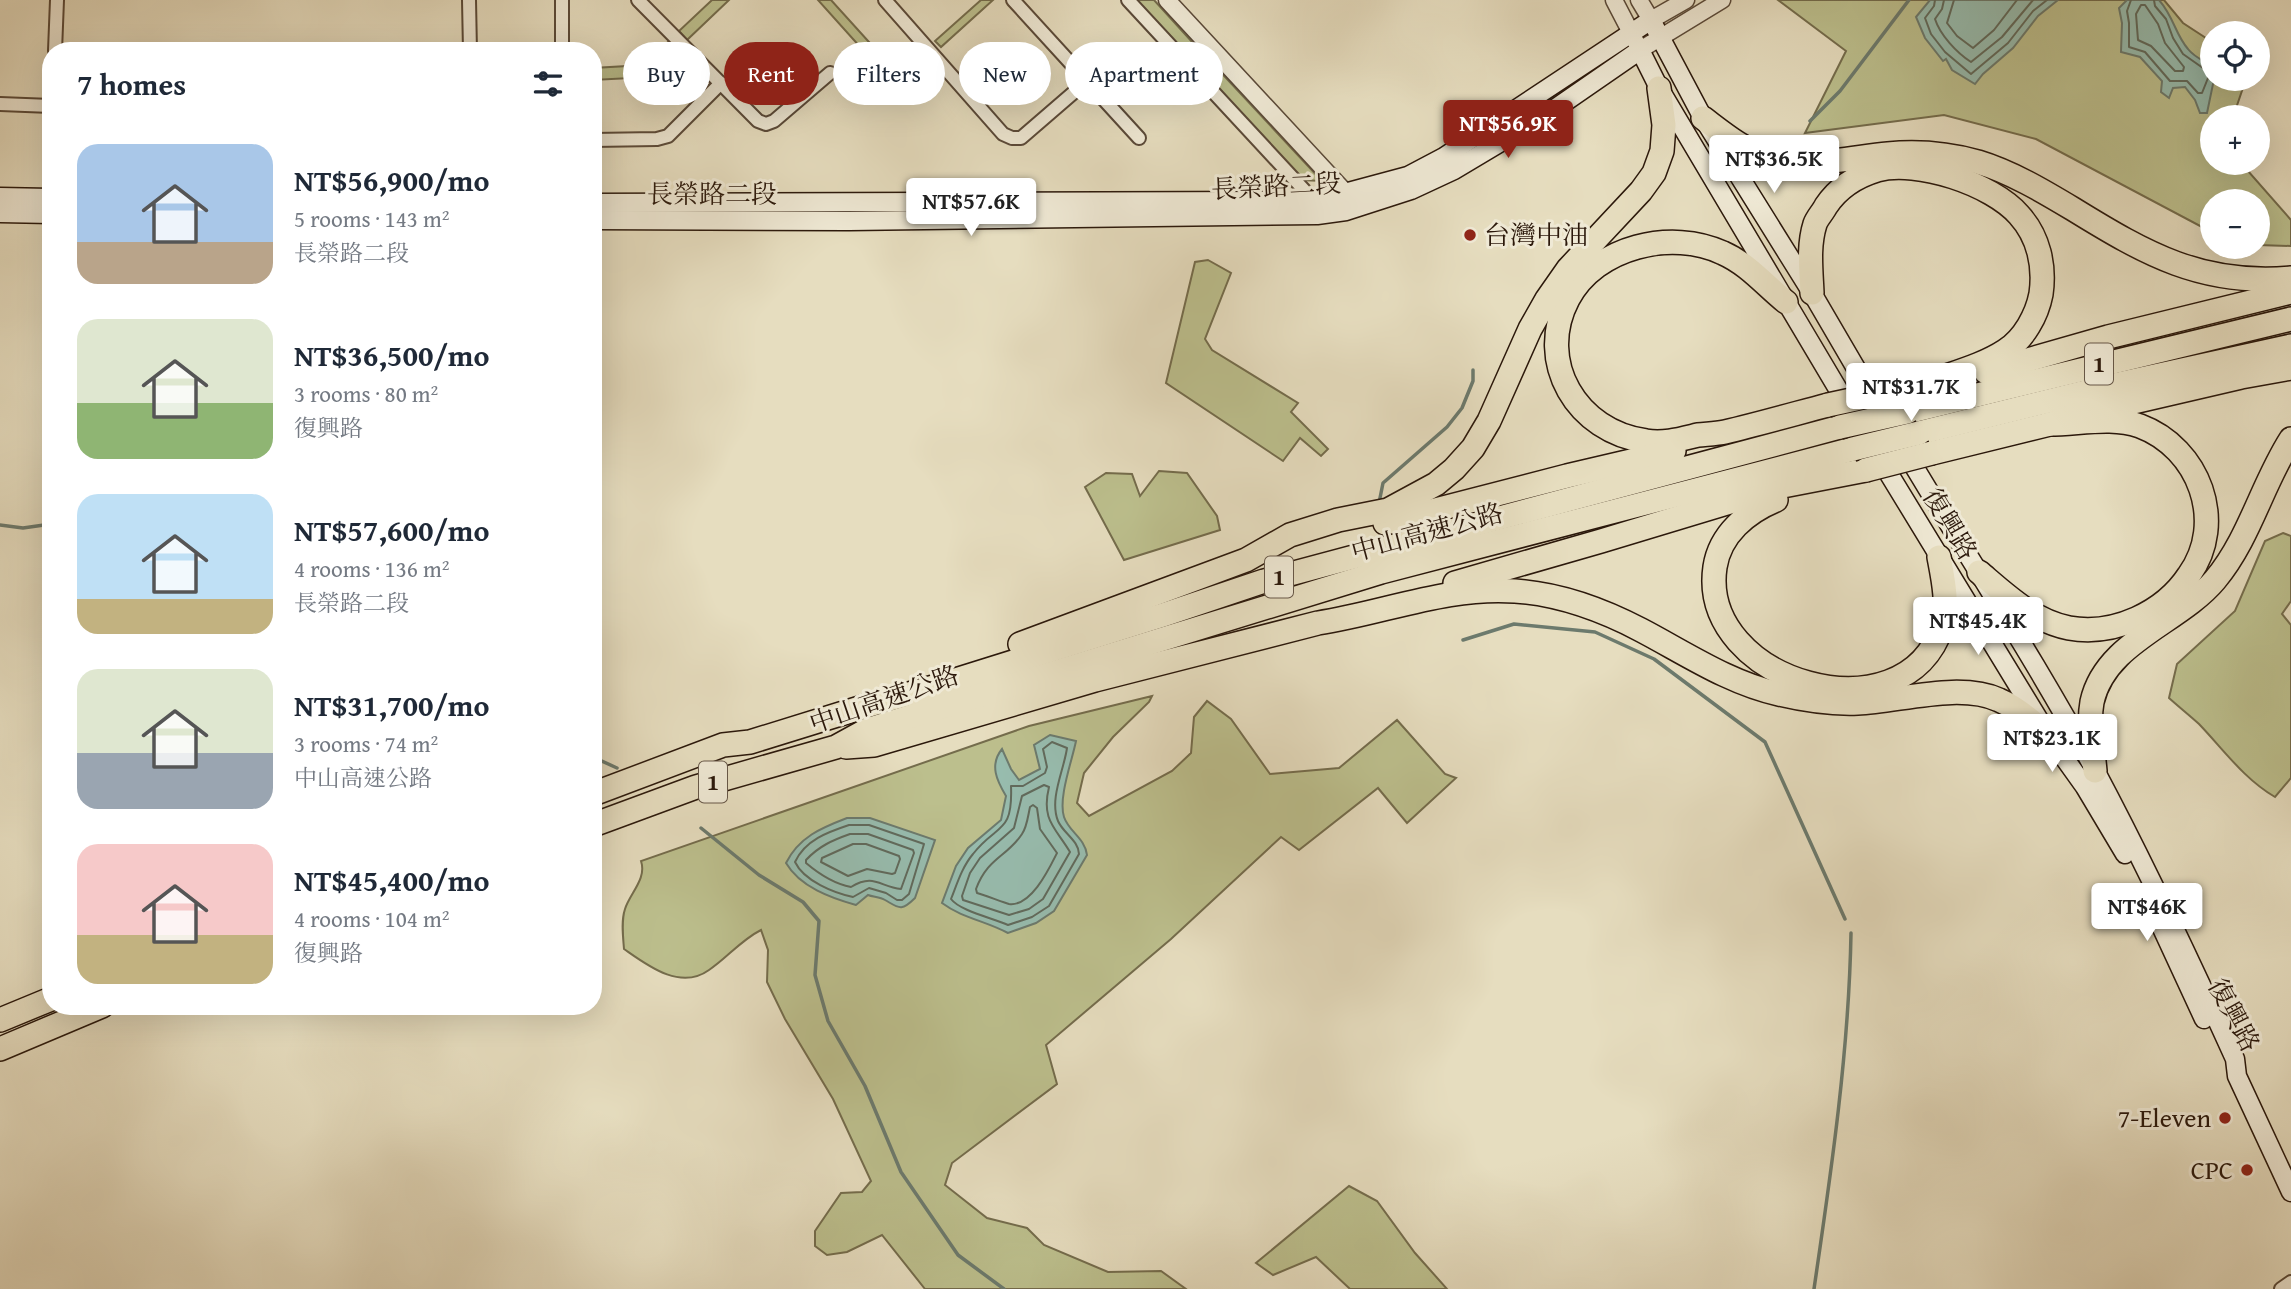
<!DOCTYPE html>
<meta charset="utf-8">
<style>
:root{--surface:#fff;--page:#f2f2f3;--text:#1f2937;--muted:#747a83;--accent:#8f2418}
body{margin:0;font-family:"Gentium Book Plus","Noto Serif TC",serif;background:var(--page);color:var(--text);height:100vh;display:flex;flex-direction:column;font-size:26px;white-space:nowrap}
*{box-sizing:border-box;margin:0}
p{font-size:23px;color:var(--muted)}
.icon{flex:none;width:38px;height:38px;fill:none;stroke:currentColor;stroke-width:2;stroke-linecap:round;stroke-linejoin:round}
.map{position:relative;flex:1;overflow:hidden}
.side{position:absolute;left:42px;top:42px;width:560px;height:973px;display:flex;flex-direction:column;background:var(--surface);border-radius:28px;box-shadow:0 7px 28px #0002}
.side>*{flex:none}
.top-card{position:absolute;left:623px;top:42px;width:665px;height:63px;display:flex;gap:14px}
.tools{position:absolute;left:2200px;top:21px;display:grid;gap:14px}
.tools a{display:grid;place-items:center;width:70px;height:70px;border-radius:50%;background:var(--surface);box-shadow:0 7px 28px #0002;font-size:35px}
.price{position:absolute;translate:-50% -60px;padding:0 16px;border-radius:7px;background:#fff;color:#222;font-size:23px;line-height:46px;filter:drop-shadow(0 2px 4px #0008)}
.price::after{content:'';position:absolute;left:50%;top:42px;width:21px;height:16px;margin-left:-10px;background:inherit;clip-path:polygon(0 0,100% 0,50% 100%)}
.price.active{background:var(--accent);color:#fff}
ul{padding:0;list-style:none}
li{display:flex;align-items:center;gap:21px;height:175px;padding:0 35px}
li span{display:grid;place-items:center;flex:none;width:196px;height:140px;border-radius:21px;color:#555}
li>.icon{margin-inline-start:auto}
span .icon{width:84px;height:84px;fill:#fffc;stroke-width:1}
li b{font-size:30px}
h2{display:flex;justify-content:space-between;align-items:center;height:84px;padding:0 35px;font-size:30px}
.tag{padding:0 24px;border-radius:32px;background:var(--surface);box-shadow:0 7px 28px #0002;font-size:24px;line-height:63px}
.tag.active{background:var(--accent);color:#fff}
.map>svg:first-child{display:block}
.green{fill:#bcbf8d;stroke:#746c4c;stroke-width:2}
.water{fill:#97bcae;stroke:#6c7a6d;stroke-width:2}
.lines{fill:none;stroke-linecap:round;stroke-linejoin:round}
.shore{stroke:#616a5c;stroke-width:2}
.stream{stroke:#6c7a6d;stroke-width:3.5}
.minor-casing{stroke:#5a4938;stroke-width:16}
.tertiary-casing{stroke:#5a4938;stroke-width:19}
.secondary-casing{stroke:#2b180b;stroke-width:21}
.motorway-casing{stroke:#2b180b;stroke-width:26}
.minor{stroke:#efe9d5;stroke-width:12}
.tertiary{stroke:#efe9d5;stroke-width:16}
.secondary{stroke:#efe9d5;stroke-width:18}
.motorway{stroke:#e6ddbf;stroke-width:23}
.motorway-bridge-casing{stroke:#2b180b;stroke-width:26;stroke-linecap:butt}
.motorway-bridge{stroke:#e6ddbf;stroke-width:23}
.poi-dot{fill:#8f2418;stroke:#efe9d5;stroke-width:2.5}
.labels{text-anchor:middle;stroke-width:6;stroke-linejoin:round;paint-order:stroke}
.shield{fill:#efe9d5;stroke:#665748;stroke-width:2}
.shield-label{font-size:24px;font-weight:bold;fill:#2b180b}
.street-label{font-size:26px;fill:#2b180b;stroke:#efe9d5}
.poi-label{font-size:26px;fill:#2b180b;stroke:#efe9d5;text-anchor:end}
</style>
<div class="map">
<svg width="2291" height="1289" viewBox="0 0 2291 1289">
<rect width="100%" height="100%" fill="#e6ddbf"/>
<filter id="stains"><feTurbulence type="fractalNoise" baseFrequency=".00286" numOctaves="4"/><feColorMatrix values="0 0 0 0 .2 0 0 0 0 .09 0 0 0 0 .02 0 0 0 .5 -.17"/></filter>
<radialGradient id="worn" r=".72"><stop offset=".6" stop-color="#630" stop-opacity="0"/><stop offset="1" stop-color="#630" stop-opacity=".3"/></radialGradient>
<g class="green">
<path d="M712,0H729L687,40L679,31Z"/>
<path d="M818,0H831L897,73L924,48L932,56L897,88Z"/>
<path d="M981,0H993L941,47L935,41Z"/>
<path d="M1132,0H1154L1194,44L1183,55Z"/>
<path d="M1778,0H2164L2183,23L2212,42V79H2246L2233,117H2212V163H2241L2291,220V246L2258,245V201H2212V230L2202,227L2036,139L1944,115L1805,133L1846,51Z"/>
<path d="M671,39L680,48L650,77L593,80V68L645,65Z"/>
<path d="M1200,50L1322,181L1299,180L1189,62Z"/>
<path d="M1208,260L1231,273L1205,339L1212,350L1298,403L1291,412L1328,449L1321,456L1300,438L1283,461L1166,383L1195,262Z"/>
<path d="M1159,471L1187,473L1217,516L1220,530L1124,560L1085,487L1106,473L1132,474L1140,496Z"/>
<path d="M2283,533L2291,536V601L2282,614L2291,625V778L2275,797C2244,779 2223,749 2199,724C2189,715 2179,707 2169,698L2177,664L2235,611L2265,541Z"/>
<path d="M1152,696L1149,702L1113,737L1084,773L1077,803L1089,816L1172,771L1191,753L1194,717L1207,701L1231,719L1270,774L1339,768L1397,720L1445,774L1456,778L1407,823L1378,788L1299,850L1281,837L1171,939L1046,1045L1057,1084L952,1163L945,1185L987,1218L1027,1228L1044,1245L1108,1272L1161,1271L1186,1289H925L882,1235L847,1252L827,1255L815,1246V1231L841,1193L862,1192L871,1181L833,1099L785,1019L767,982L768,950L761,930C741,940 727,958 709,970C680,991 647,965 624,949C623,936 621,921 625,909C630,893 647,879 641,861L1029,726Z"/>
<path d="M1349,1186L1377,1201L1415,1253L1447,1289H1350L1316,1257L1273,1275L1256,1263Z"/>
</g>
<g class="water">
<path d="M1930,0H2058L2038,16L2013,48L1983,74L1975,84L1952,70L1946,59L1943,61L1925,38L1916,17Z"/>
<path d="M2127,0H2159C2174,17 2175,34 2188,49C2194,57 2204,61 2212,66V79H2218L2213,84L2207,113H2200L2195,100L2185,87L2173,88L2169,98L2161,92L2162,81L2140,57L2121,52L2122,23L2119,8Z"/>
<path d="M1050,735L1076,741C1072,761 1058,798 1064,817C1069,832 1085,838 1087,855L1054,911L1036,923L1008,933C986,921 962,918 942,903L956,866L968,848L1001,820L1006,796C997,781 989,765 1002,749L1011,769L1019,780L1040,769L1034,745Z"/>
<path d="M847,818H870L935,840L915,898C901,912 899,908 885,900C880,897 873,897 868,895L856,905C831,898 800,887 786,863C799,837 821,828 847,818Z"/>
</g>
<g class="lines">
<g class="shore">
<path d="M1935,0L1934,6L1925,18L1931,34L1945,52L1971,74L2008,43L2033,11L2047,0"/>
<path d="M1944,0L1942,9L1935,19C1940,35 1957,53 1971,62L2002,37L2033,0"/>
<path d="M1954,0L1947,23L1957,36L1973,48L1994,30L2017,0"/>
<path d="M2131,0L2127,11L2129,23V47L2145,52L2170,81H2187L2198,93H2202L2210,73L2183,54L2173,38L2166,19L2155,6L2154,0"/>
<path d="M2141,5H2145L2158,24L2165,43L2184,67L2183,71H2175L2151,46L2138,40L2136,14Z"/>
<path d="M1052,742L1067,748C1064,770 1049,799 1058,821C1063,833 1079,841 1079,854L1049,906L1032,917L1008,925C993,918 960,911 951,899C957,884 962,867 973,854C997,823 1013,835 1011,786H1023L1045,773L1047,767L1043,749Z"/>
<path d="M1044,785L1049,787C1041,820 1055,827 1070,852L1043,899L1029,909L1009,915L963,900L962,896L970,873L980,858L1014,828L1022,796Z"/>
<path d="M1033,805L1037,808L1040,829L1057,853C1049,869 1031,907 1009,904C1005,903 984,895 977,893L976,889C988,857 1007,857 1022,834C1027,827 1028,816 1030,807Z"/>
<path d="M849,825H869L924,844L909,894L902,900H897L886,893L869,888L853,897C834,893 804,881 795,862C805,840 828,832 849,825Z"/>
<path d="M850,834H868L913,850L914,853L901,889C880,887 874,873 851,887C835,884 819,874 806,863V860C819,846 833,840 850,834Z"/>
<path d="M853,844H866L899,856L900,859L895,873L892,874L867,869L848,876L821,862L822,858Z"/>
</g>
<g class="stream">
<path d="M1810,121L1840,91L1909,0"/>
<path d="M1379,503L1383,483L1447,427L1462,408L1473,381V370"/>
<path d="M0,525L23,528L51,524"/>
<path d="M1463,640L1514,624L1595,632L1654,659L1765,742L1845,919"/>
<path d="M593,757L617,768"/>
<path d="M701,828L759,875L803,902L819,921L815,975L828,1021L865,1086L901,1172L958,1255L1004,1289"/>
<path d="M1814,1289C1831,1173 1849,1051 1851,933"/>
</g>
<g class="minor-casing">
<g id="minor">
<path d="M469,0L470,51"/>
<path d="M562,0V51"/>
<path d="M638,0L758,121L766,124L774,121L830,73"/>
<path d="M885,0L1003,134L1012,138H1021L1087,81"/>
<path d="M1013,0L1139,138"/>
<path d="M1128,0L1318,205"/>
<path d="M55,51L57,0"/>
<path d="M0,104L51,106"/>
<path d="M593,140L657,139L668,136L721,83"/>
<path d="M2281,1289L2291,1282"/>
</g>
</g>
<g class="tertiary-casing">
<g id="tertiary">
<path d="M1167,0L1346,193V204"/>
<path d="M1614,0L1640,50L1722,0"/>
<path d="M1639,0L1651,20L1686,0"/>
</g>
</g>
<g class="secondary-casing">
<g id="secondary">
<path d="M0,197L51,198"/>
<path d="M593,203L1315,201L1408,176L1444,157L1651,20L1703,118L1812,293L1878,406"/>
<path d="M0,213L51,214"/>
<path d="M593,220L849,221L1317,215L1346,211L1411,190L1454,170L1543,117L1640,50L1659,88L1851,411"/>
<path d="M1903,448C1967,556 2036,661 2096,772C2146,866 2191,962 2235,1059L2237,1076L2291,1192"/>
<path d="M1878,456L2050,738L2085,787L2125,854"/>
<path d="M2148,898L2204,1019"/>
</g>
</g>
<g class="motorway-casing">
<g id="motorway">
<path d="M1703,118C1723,133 1743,150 1767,157C1806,169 1848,158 1888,154C1918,151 1949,154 1978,162C2011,172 2043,191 2073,209C2146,254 2202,286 2291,278"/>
<path d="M1812,293C1811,270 1808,246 1815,224C1817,218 1823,212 1826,206C1838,188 1857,176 1877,170C1917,159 1992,184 2019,215C2039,237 2045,266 2041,294C2037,315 2024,339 2005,351C1982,366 1953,373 1927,383"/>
<path d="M1786,302C1765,285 1748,264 1723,253C1672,229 1596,246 1568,299C1535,362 1577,432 1646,441C1664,444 1681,439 1698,435C1707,434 1716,434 1725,432C1759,424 1794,414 1828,405"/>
<path d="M1986,372L2108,337L2291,292"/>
<path d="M1893,391L1927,383L1943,382"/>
<path d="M1907,412L2291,319"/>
<path d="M1919,433L2114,385L2291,346"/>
<path d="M1932,453L2050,424L2073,416L2241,377L2291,368"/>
<path d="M1776,500C1747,512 1720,534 1715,567C1698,682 1905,742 1942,626C1949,605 1943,578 1939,557"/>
<path d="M1385,523L1567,476L1674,451"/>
<path d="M1979,572C2006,595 2033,621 2069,628C2114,636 2164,613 2189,575C2227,522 2199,448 2140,426C2112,416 2079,424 2050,424"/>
<path d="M1455,583L1601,541L1783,486L1866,470"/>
<path d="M1020,644L1246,560L1290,535L1338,520L1388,510L1436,484L1454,469L1473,448L1489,421L1530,329L1547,299L1568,269L1641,191L1654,173L1662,151L1664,125L1659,88"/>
<path d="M846,747L874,745L1095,680L1318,623C1384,613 1447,586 1515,591C1560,594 1601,609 1641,630C1685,653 1729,683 1779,694C1804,700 1832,704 1858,703C1900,701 1960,682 1999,700C2018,708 2035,723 2050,738"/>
<path d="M2095,771C2093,749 2088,724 2092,702C2105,642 2179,623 2215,580C2250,538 2262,484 2291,439"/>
<path d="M593,794L723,745L750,742L879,702L927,689L1163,615L1264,581L1840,427"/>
<path d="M593,825L696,787L836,747L867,730L1381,572L1853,449"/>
<path d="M0,1020L51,999"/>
<path d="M0,1049L102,1006"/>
</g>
</g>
<use href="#minor" class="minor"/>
<use href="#tertiary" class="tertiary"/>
<use href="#secondary" class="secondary"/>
<use href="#motorway" class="motorway"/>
<g class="motorway-bridge-casing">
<g id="motorway-bridge">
<path d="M1828,405L1893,391"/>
<path d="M1840,427L1907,412"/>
<path d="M1853,449L1919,433"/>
<path d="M1866,470L1932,453"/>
</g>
</g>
<use href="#motorway-bridge" class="motorway-bridge"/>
</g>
<g class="poi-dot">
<circle cx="1470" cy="235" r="7"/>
<circle cx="2225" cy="1118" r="7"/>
<circle cx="2247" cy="1170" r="7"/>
</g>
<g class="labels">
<g class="shield">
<rect x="2085" y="343.5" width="28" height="41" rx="5"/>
<rect x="1265" y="556.5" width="28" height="41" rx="5"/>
<rect x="699" y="761.5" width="28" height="41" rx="5"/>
</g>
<g class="shield-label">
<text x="2099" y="372">1</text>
<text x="1279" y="585">1</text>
<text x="713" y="790">1</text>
</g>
<g class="street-label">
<text transform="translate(1276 186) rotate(-3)" y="9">長榮路二段</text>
<text x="712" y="203">長榮路二段</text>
<text transform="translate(1950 524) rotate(59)" y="9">復興路</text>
<text transform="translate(1427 532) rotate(-15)" y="9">中山高速公路</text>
<text transform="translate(884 699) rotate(-19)" y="9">中山高速公路</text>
<text transform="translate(2234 1015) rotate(62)" y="9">復興路</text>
</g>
<g class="poi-label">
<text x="1484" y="244" text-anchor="start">台灣中油</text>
<text x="2211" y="1127">7-Eleven</text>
<text x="2233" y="1179">CPC</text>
</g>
</g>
<rect width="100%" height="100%" filter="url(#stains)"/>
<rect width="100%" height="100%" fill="url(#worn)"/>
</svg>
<div class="tools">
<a><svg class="icon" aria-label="locate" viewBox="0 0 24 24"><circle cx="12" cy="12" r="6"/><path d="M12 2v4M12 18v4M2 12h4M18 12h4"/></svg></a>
<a>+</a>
<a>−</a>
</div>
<b class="price active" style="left:1508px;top:160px">NT$56.9K</b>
<b class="price" style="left:1774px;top:195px">NT$36.5K</b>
<b class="price" style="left:971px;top:238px">NT$57.6K</b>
<b class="price" style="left:1911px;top:423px">NT$31.7K</b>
<b class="price" style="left:1978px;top:657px">NT$45.4K</b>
<b class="price" style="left:2052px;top:774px">NT$23.1K</b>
<b class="price" style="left:2147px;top:943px">NT$46K</b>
<div class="top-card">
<a class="tag">Buy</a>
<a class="tag active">Rent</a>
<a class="tag">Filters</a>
<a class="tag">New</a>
<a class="tag">Apartment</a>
</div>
<section class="side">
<h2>7 homes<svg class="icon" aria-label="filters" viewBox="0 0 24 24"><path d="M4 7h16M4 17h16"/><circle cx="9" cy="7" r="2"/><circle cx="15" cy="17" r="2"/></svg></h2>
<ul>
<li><span style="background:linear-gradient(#a9c7e8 70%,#b9a48a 0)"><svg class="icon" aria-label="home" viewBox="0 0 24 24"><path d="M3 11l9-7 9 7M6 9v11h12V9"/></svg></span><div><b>NT$56,900/mo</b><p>5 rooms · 143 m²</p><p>長榮路二段</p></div></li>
<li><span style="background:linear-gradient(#dfe7d0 60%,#8fb573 0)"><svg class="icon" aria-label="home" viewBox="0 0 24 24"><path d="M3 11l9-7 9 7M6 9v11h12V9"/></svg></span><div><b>NT$36,500/mo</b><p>3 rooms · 80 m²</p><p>復興路</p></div></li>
<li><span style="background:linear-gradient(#bfe0f5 75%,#c2b280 0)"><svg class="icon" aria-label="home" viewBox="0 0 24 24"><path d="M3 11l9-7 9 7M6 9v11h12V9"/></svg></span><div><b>NT$57,600/mo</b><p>4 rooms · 136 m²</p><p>長榮路二段</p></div></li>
<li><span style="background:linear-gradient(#dfe7d0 60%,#9aa5b1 0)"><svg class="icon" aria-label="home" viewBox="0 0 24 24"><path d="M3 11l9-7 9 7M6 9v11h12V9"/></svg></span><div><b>NT$31,700/mo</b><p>3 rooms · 74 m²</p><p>中山高速公路</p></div></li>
<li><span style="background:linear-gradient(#f6c9c9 65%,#c2b280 0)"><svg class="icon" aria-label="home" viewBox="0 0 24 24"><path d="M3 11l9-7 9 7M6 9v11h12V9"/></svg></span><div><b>NT$45,400/mo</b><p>4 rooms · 104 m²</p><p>復興路</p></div></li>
</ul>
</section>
</div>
